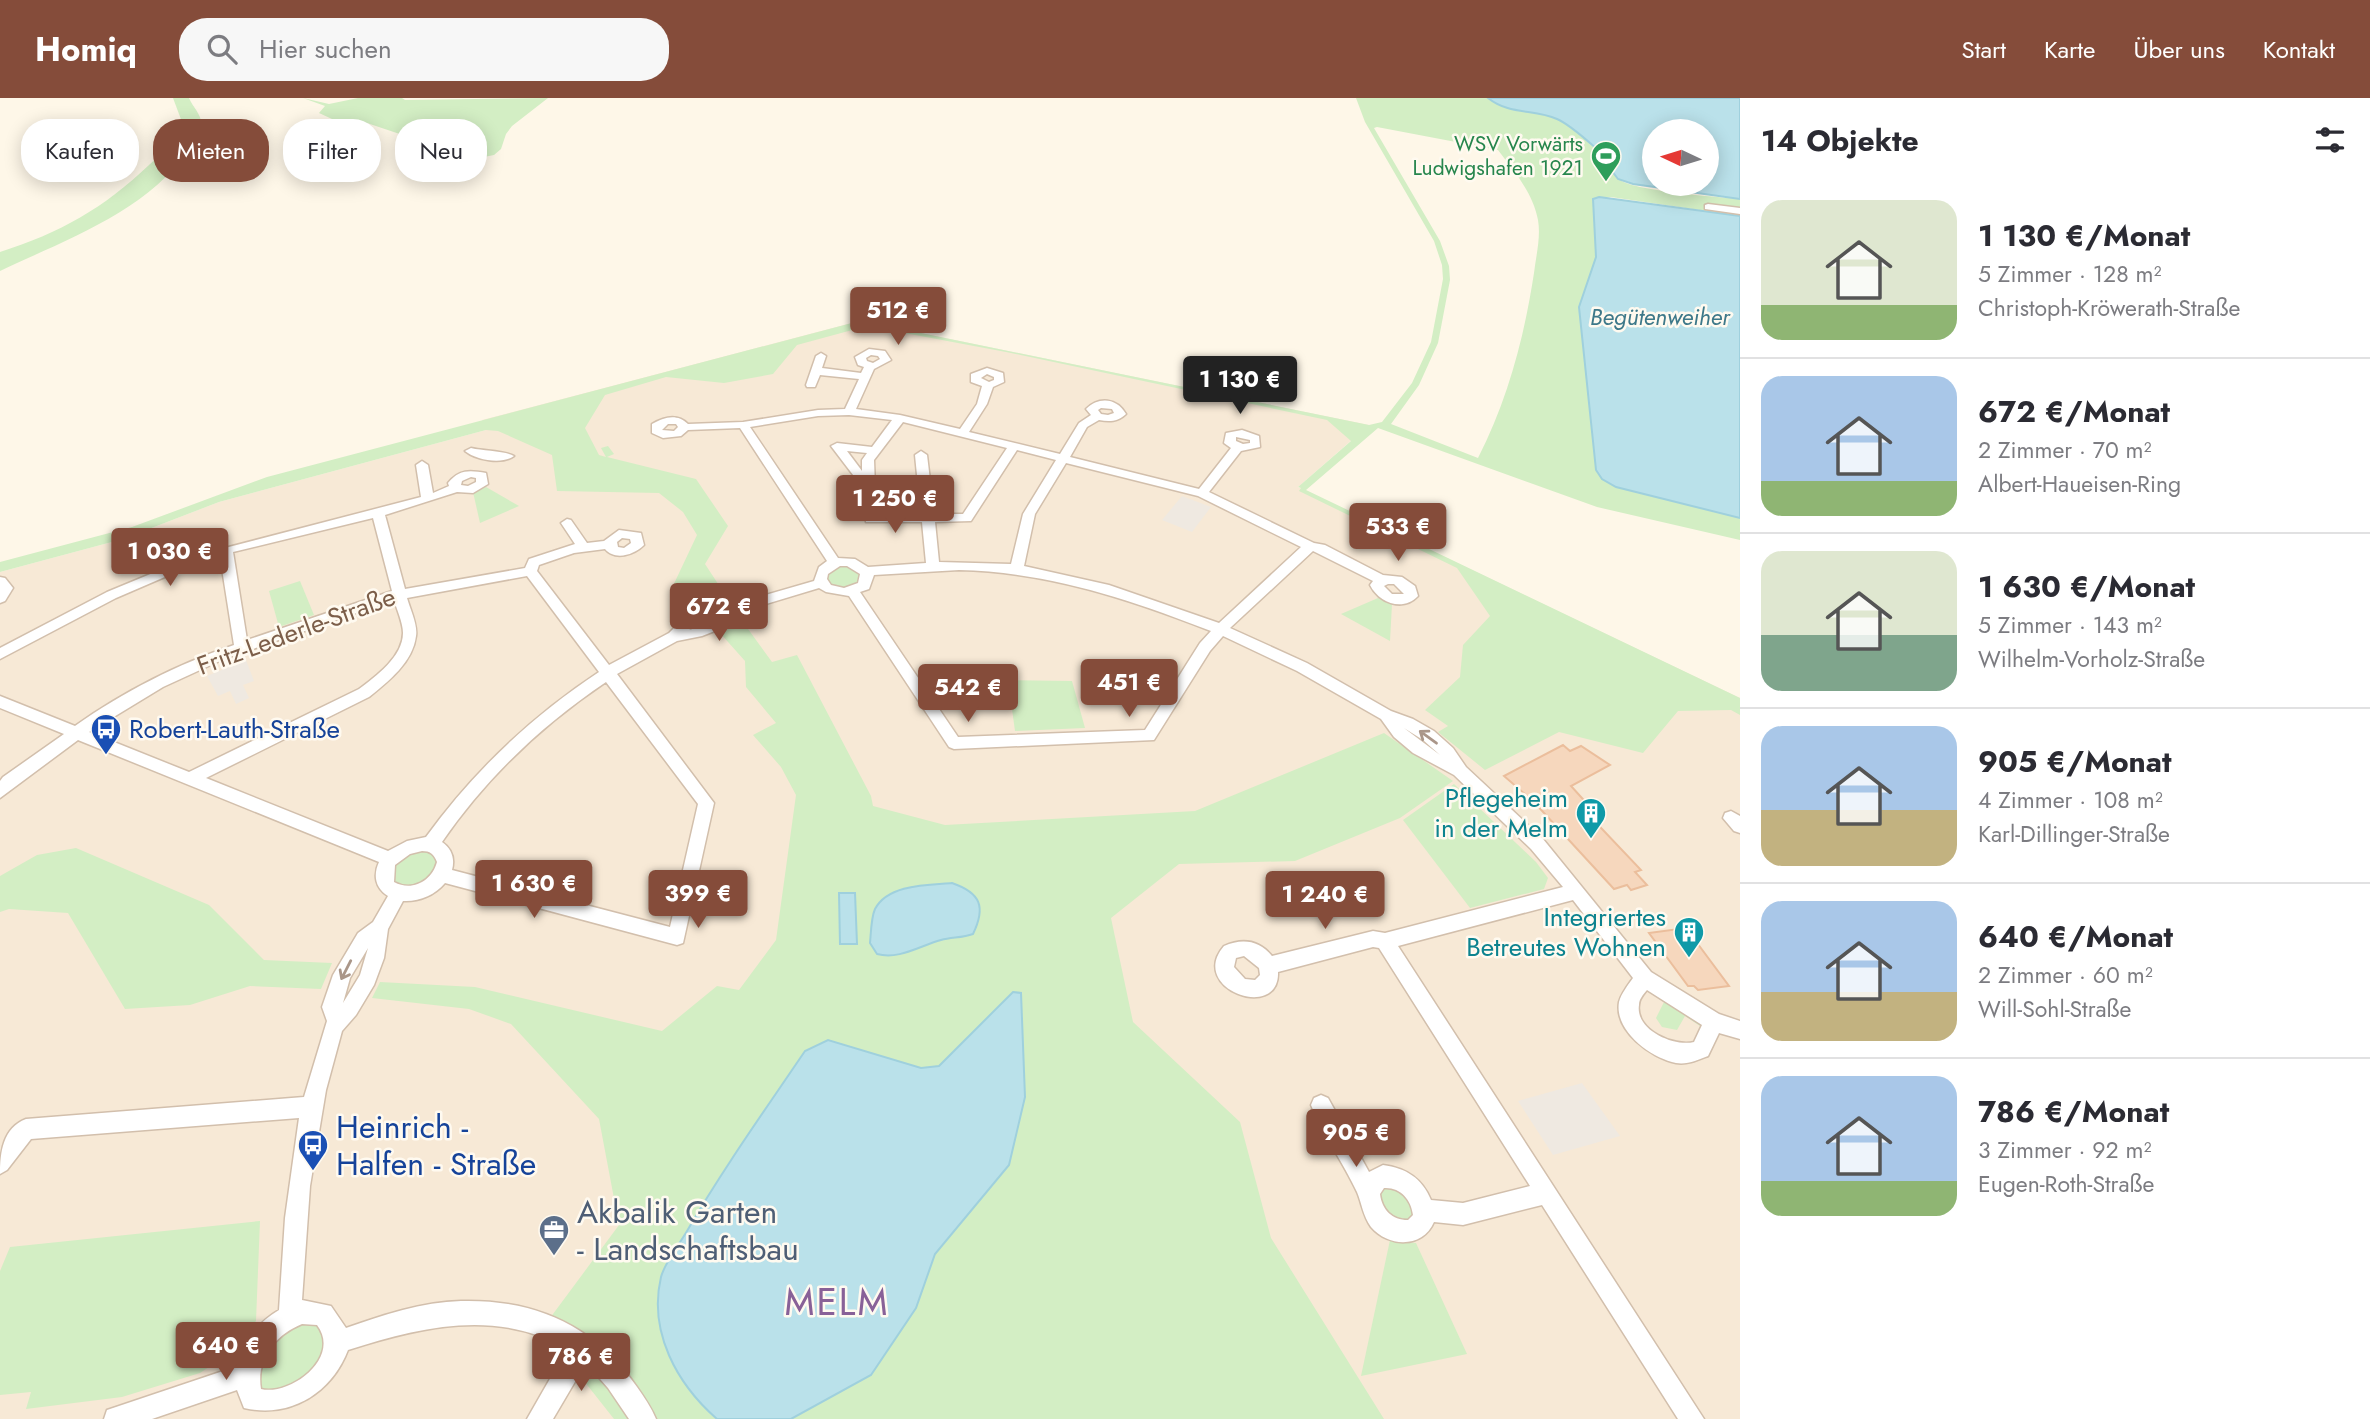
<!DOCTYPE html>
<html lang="de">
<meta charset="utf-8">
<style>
:root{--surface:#fff;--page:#f7f7f7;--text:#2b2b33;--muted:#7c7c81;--line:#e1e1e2;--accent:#854c3a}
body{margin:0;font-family:Jost,sans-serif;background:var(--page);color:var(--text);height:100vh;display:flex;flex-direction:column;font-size:26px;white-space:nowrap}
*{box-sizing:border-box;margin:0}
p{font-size:23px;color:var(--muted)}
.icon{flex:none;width:38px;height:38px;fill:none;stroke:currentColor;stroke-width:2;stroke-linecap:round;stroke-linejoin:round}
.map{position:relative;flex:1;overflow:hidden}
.drawer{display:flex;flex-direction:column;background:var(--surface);width:630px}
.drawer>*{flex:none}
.top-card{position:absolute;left:21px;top:21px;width:665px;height:63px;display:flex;gap:14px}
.needle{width:46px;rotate:274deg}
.controls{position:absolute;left:1642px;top:21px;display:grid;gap:14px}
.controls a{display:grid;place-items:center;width:77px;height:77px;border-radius:50%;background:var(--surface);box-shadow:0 4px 18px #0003;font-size:35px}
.price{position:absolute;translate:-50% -60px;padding:0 16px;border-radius:7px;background:var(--accent);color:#fff;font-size:23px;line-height:46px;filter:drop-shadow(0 2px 4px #0008)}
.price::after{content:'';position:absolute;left:50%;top:42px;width:21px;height:16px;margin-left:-10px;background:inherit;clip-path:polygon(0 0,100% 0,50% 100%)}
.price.selected{background:#222;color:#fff}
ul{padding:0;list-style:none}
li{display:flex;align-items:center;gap:21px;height:175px;padding:0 21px}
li+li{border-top:2px solid var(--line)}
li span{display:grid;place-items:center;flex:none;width:196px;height:140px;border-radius:21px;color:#555}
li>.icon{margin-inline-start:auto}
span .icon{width:84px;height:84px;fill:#fffc;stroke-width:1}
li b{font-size:30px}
h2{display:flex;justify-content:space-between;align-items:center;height:84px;padding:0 21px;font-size:30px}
.pill{padding:0 24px;border-radius:28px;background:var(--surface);box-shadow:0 4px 18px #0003;font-size:24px;line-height:63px}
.pill.selected{background:var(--accent);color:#fff}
header{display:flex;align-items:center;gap:42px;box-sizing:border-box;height:98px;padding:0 35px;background:var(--accent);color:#fff}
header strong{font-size:33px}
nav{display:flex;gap:38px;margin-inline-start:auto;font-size:24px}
.search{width:490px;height:63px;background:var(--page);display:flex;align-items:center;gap:18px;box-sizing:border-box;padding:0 24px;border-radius:28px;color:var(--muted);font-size:26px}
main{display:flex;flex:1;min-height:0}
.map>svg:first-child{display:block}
.residential{fill:#f7e9d6}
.industrial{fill:#efe9e1}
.green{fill:#d3eec4;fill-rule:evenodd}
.water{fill:#bae1ea;stroke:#9fd0dd;stroke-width:2;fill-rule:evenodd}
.building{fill:#f6d7bd;stroke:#ebbe9c;stroke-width:2}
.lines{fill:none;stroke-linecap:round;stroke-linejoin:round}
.street-casing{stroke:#d2bfac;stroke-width:3}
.street{fill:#fff;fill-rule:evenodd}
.oneway{stroke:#aa9689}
.labels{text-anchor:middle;stroke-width:5;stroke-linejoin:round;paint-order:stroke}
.far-leisure-label{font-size:21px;fill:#27864d;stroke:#fffaf0;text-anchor:end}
.far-water-label{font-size:23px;font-style:italic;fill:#3d7889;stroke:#fffaf0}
.street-label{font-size:26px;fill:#7c5e49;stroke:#fffaf0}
.transit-label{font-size:26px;fill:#164399;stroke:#fffaf0;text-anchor:start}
.culture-label{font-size:26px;fill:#0d838f;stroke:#fffaf0;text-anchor:end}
.near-transit-label{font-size:32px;fill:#164399;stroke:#fffaf0;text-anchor:start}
.near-service-label{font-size:32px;fill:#4e5e75;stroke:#fffaf0;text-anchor:start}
.near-quarter-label{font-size:37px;letter-spacing:2px;fill:#886198;stroke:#fffaf0}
</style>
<header>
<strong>Homiq</strong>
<div class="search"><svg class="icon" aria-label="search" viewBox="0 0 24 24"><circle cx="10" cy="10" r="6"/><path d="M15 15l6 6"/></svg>Hier suchen</div>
<nav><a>Start</a><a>Karte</a><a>Über uns</a><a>Kontakt</a></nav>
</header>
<main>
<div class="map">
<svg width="1740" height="1321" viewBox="0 0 1740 1321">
<rect width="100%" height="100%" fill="#fef7e8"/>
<path class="residential" d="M867,221L882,227L1369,327L1298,389L1740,600V1321H0V474L123,441L219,404L486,332L482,322Z"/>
<g class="industrial">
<path d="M1182,398L1211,409L1192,434L1162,422Z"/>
<path d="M246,562L254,583L243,587L249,600L236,606L230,593L218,598L207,578Z"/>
<path d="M1582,985L1620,1038L1553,1057L1518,1003Z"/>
</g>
<g class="green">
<path d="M173,0H189C193,10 203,17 201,29C199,37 192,45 188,52C148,113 63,143 0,173V154C60,135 104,110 149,67C163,54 176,43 182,24Z"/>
<path d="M303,0L329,6L358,0H402L405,2L548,0L512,28L506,36L501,51L494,57L474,61L367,25L332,21L319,15L325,8Z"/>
<path d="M1356,0H1488C1512,19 1539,10 1559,22C1572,30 1599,51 1609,62C1614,67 1614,76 1619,81C1631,93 1719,99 1740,101V118L1611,99L1593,101L1596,159L1579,209L1596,372L1602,380L1616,389L1740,420V442L1597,409L1378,330L1306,392L1740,600V617L1731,612L1678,613L1643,655L1559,634L1485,672L1438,634L1448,628L1425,612L1460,579L1463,547L1490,518L1457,470L1299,393L1301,390L1298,389L1351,343L1327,322L1006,254L867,228L797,247L773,276L724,285L666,279L605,297L585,330L599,357L606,359L601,350L608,348L614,356L607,359L696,381L728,428L705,466L728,501L690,515L671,492L697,437L683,414L659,395L557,393L552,357L498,333L486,332L219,404L123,441L0,474V464L132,429L267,379L867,221L882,227L1369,327L1382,324L1412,285L1431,244L1443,181L1442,167L1434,143L1365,24ZM1377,29L1498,52C1514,73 1533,95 1538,122C1541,139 1536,158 1534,175C1524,240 1508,301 1478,360L1391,326L1419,287L1438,245L1450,182L1449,168L1440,143L1374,30Z"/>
<path d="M486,389L519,408L480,425L473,394Z"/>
<path d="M857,466L864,488L831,493L821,476L829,468Z"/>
<path d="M300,483L314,517L279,529L269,493Z"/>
<path d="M1378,500L1392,506L1390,543L1341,516Z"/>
<path d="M743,524L772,564L797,557L871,698L873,708L945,727L1195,713L1384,635L1453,683L1400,720L1295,763L1179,766L1111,820L1133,924L1240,1024L1271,1140L1384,1321H614L584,1283L533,1243L619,1127L599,1021L511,926L469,911L372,900L380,884L475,889L662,933L717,888L739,892L776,842L796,697L781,669L753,637L776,625L746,589L745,563L720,535Z"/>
<path d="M1008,582L1072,583L1085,630L1015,633Z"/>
<path d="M1454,686L1536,764L1548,780L1544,791L1470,810L1403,722Z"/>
<path d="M431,746L442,777L398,796L386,768L390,761Z"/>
<path d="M76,750L209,807L264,862L332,865L321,891L250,888L190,907L125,911L68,815L9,811L0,814V778L37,757Z"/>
<path d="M1649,891L1702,925L1700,928L1685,918L1677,932L1662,929L1656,920L1664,904L1647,893Z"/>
<path d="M1383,1078L1425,1112L1396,1133L1371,1087Z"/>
<path d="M260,1123L256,1223L227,1257L200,1275L122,1299L26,1311L31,1294L0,1297V1173L10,1149Z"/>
<path d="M1390,1142L1416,1145L1467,1256L1361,1278Z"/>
<path d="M331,1223L315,1295L291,1310L267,1311L248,1276L278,1225Z"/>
</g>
<g class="water">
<path d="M1488,0H1740V101L1633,86L1618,81L1609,69L1610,62C1594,50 1575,29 1557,21C1534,11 1509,17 1488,0ZM1654,33H1706V86H1654Z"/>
<path d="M1599,99L1740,118V420L1616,389L1602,381L1596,372L1579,209L1596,159L1593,101Z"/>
<path d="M952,785C981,795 986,809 973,836C962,840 952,839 941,842C919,848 899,862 877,856L870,845C871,835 871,820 875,811C888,786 928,787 952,785Z"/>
<path d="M839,795H855L857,846H840Z"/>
<path d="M1013,894L1021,895L1025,999L1009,1067L935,1156L916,1210L871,1277L791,1321H717C677,1286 648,1234 661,1179C665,1164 679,1147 687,1133C723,1071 765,1012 805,953L828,942L921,970L939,968Z"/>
</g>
<g class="building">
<path d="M1563,647L1570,653L1581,648L1610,667L1571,688L1591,710L1584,712L1641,772L1635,774L1647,787L1631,792L1627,787L1614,791L1533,703L1504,678Z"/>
<path d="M1686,830L1729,888L1698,892L1694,888H1688L1649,835Z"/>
</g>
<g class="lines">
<g class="street-casing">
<g id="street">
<path d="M1708,106L1740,110V116L1705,111V107Z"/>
<path d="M869,251L885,253L891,262L874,271L856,311L900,317L960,331L977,306L982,288L971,284V276L987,270L1003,275L1004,284L993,289L987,306L969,334L1060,356L1079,325L1091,317L1086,311C1099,298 1117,300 1126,316C1118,324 1109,324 1099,322L1087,329L1070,359L1199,391L1231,350L1224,345L1226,335L1242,332L1259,338L1260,349L1241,353L1209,394L1314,445L1325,447L1383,477L1402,479L1415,488L1418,498C1403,514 1379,505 1370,487L1373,483L1313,453L1230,530L1307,565L1391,613L1413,621L1434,633L1453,650L1466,669L1543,741L1651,874L1719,916L1740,923V941L1719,935L1708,958C1698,962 1687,967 1676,965C1651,960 1614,933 1619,904C1621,896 1628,887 1633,880L1573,802L1398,848L1704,1321H1678L1542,1107L1463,1127L1434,1124C1423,1150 1389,1150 1371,1129C1363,1118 1362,1106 1357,1094C1343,1064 1323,1037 1311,1007L1314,1000L1321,997L1328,1000L1369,1074L1383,1067C1406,1070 1422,1080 1431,1102L1463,1105L1530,1088L1379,850L1373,849L1278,874C1280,924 1187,891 1224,848C1242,840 1259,842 1272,858L1373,833L1385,835L1563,789L1531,751L1454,677L1413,655L1394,639L1381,621L1297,573L1223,538L1210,553L1154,642L954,651L949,649L849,498L826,494L819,490L746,512L725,529L702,538L677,543L617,576L714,705L683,845L677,847L445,785C435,797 419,804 403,803L388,831L384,860L374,887L356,917L342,933L326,992L310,1088L302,1202L331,1208L346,1230C383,1217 422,1204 461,1203C536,1201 595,1228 637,1289C644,1299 651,1309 656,1321H629L608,1290L586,1265L553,1321H527L567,1251C497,1210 420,1229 348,1252C332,1294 291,1321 244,1310L237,1292L152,1321H104L107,1312L116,1309L238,1268C244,1243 257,1225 279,1212L285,1120L299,1020L31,1041L7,1072L0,1076C0,1054 3,1030 26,1021L304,999L327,923L322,909L333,877L358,835L373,824L388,798C375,790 373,777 379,764L78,642L0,700V683L3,679L64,636L0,610V598L75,628C123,594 178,566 234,547L220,458L174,475L116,500L0,561V550L107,494L194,458L421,399L416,367L422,363L428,367L433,395L449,388L448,385C459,371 470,372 486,375L488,386L473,395L457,394L385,417L405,491L525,470L529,461L575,446L561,425L567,421L571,422L587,445L604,443L619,432L641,435L644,447C634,457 615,463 605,451L574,455L539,467L537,473L609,567L669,535L682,522L700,513L741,504L814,483L819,469L827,463L740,330L688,332L681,338L663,340L652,335V326C664,319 677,315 688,326L743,324L818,312L845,311L859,281L820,277L815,289H807L806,287L816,258L821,255L826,258L822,270L861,275L864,269L858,267L855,259ZM871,257L878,258L880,261L873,265L867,263L866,260ZM987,276L994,279V282L989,284L981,280ZM1101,310L1112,311L1114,315L1108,317L1101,316L1098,312ZM849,317L892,322L872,349L837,345L831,348L863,390L866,424H922L926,465L868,469L855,461L838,460L750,329L818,318ZM903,324L1007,350L963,416H934L927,357L921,353L915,357L921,417H876L874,362ZM668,326H676L678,329L674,333L662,332ZM1236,339L1250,342V345L1243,346L1236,343ZM1017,352L1056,362L1023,416L1011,466L939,464L935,424L971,423ZM847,353L867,355L862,362V373ZM1066,365L1198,398L1301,449L1219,525L1109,487L1024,468L1035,416ZM471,379L476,380V384L468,388L461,387L462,383ZM373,420L392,493L247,542L233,454ZM622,440L630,441L631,445L624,450L618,449L617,444ZM840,468H847L860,476L858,485L844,490L831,487L827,481L828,476ZM959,472C1048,474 1129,501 1211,533L1200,545L1145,632L958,639L860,494L869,491L874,477ZM527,478L599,574C531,619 474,673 426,739L407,743L388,753L206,680L369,599C388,584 413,564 416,538C418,527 410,511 407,500ZM1388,486H1394L1404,496H1392L1384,488ZM394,502C397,512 403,525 403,535C403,559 375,579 359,591L189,674L89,634L163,589L224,561ZM728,515L706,527L689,532L709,520ZM606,584L698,706L670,829L452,772C455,761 452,751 442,744C486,680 542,627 606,584ZM1404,630L1423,642L1440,657ZM422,753C430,753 434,756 437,764C432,783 412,794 394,784L395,767L410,756ZM368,850L360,877L343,905L350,880ZM1244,858L1259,870L1260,877L1255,882L1245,881L1234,869L1236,860ZM1647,892L1702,927L1694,944C1674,949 1635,932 1639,907C1639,901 1643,897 1647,892ZM1384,1090C1400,1089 1411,1101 1413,1117L1408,1122C1392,1122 1382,1112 1380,1096ZM302,1226L317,1227C342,1260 290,1298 261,1291C256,1261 275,1237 302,1226Z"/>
<path d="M471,350C483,353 506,353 514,358C502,367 476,362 465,353Z"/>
<path d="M0,479L5,480L13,490L5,503L0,505Z"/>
<path d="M1731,713L1740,718V735L1734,733L1723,720L1725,715Z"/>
</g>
</g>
<use href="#street" class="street"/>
</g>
<defs><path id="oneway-shaft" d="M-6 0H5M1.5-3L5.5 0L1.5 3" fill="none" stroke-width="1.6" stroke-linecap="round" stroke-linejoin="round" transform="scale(1.75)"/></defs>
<g class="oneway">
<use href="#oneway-shaft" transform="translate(1428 639) rotate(-144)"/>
<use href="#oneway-shaft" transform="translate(346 872) rotate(117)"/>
</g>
<defs>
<g id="stadium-pin" transform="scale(1.575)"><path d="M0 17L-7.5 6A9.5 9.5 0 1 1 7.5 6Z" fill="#2e9e5b" stroke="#fffaf0"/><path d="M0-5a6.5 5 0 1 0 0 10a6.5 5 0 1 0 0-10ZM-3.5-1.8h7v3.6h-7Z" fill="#fff"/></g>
<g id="bus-pin" transform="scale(1.575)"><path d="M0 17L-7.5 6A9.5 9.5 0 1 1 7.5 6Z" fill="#1a4fb4" stroke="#fffaf0"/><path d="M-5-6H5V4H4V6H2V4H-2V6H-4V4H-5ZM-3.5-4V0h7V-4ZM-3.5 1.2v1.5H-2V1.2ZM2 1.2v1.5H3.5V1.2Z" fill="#fff"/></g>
<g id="building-pin" transform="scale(1.575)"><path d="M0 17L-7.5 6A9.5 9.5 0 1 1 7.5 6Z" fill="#0f9aa8" stroke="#fffaf0"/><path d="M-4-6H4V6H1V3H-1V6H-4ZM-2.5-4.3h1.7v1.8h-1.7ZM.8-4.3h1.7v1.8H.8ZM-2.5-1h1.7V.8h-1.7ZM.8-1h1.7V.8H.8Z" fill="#fff"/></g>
<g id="office-pin" transform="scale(1.575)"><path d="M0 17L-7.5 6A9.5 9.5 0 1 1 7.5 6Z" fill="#5c6f8a" stroke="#fffaf0"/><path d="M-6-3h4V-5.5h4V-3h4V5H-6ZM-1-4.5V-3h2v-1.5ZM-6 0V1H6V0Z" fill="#fff"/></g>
</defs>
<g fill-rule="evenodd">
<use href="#stadium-pin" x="1606" y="58"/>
<use href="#bus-pin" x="106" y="631"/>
<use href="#building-pin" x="1591" y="715"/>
<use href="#building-pin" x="1689" y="834"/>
<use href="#bus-pin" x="313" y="1047"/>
<use href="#office-pin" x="554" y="1132"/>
</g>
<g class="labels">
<g class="far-leisure-label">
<text x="1583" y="53">WSV Vorwärts<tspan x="1583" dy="24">Ludwigshafen 1921</tspan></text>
</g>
<g class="far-water-label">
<text x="1660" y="227">Begütenweiher</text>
</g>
<g class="street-label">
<text transform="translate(296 533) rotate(-20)" y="9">Fritz-Lederle-Straße</text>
</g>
<g class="transit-label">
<text x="129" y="640">Robert-Lauth-Straße</text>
</g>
<g class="culture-label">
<text x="1568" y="709">Pflegeheim<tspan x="1568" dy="30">in der Melm</tspan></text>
<text x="1666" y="828">Integriertes<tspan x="1666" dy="30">Betreutes Wohnen</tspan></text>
</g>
<g class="near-transit-label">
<text x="336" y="1040">Heinrich -<tspan x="336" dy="37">Halfen - Straße</tspan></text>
</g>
<g class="near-service-label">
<text x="577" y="1125">Akbalik Garten<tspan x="577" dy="37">- Landschaftsbau</tspan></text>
</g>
<g class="near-quarter-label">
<text x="837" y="1217">MELM</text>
</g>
</g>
</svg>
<div class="controls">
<a><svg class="needle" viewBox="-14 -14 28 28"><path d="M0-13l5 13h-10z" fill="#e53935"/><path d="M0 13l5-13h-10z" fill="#7c7c81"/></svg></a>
</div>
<b class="price" style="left:898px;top:249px">512 €</b>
<b class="price selected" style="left:1240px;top:318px">1 130 €</b>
<b class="price" style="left:895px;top:437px">1 250 €</b>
<b class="price" style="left:1398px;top:465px">533 €</b>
<b class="price" style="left:170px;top:490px">1 030 €</b>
<b class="price" style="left:719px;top:545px">672 €</b>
<b class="price" style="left:1129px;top:621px">451 €</b>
<b class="price" style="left:968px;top:626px">542 €</b>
<b class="price" style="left:534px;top:822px">1 630 €</b>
<b class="price" style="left:698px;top:832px">399 €</b>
<b class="price" style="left:1325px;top:833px">1 240 €</b>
<b class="price" style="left:1356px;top:1071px">905 €</b>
<b class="price" style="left:226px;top:1284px">640 €</b>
<b class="price" style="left:581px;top:1295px">786 €</b>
<div class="top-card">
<a class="pill">Kaufen</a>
<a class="pill selected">Mieten</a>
<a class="pill">Filter</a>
<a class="pill">Neu</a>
</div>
</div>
<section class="drawer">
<h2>14 Objekte<svg class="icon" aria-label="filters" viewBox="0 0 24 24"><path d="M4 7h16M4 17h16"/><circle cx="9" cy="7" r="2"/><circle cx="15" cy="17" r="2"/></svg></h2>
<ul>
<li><span style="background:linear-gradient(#dfe7d0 75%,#8fb573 0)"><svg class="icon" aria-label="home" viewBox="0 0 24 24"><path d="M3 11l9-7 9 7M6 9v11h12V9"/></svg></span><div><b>1 130 €/Monat</b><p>5 Zimmer · 128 m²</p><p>Christoph-Kröwerath-Straße</p></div></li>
<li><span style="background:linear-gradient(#a9c7e8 75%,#8fb573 0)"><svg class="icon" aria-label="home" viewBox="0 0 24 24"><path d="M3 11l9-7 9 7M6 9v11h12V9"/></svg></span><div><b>672 €/Monat</b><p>2 Zimmer · 70 m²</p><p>Albert-Haueisen-Ring</p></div></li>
<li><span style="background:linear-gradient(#dfe7d0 60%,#7fa58c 0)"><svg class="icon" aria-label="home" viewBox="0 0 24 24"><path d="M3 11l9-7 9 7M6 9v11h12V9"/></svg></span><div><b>1 630 €/Monat</b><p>5 Zimmer · 143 m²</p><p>Wilhelm-Vorholz-Straße</p></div></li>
<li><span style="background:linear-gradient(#a9c7e8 60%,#c2b280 0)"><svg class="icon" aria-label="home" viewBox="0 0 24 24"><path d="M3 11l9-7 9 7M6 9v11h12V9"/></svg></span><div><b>905 €/Monat</b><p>4 Zimmer · 108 m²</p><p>Karl-Dillinger-Straße</p></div></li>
<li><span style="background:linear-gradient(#a9c7e8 65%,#c2b280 0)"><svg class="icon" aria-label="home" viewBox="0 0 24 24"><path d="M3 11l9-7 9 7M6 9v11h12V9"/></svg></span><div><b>640 €/Monat</b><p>2 Zimmer · 60 m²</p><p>Will-Sohl-Straße</p></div></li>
<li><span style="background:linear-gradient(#a9c7e8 75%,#8fb573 0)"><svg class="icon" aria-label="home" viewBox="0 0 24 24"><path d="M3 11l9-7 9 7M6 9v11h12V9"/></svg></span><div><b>786 €/Monat</b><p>3 Zimmer · 92 m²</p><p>Eugen-Roth-Straße</p></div></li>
</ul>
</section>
</main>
